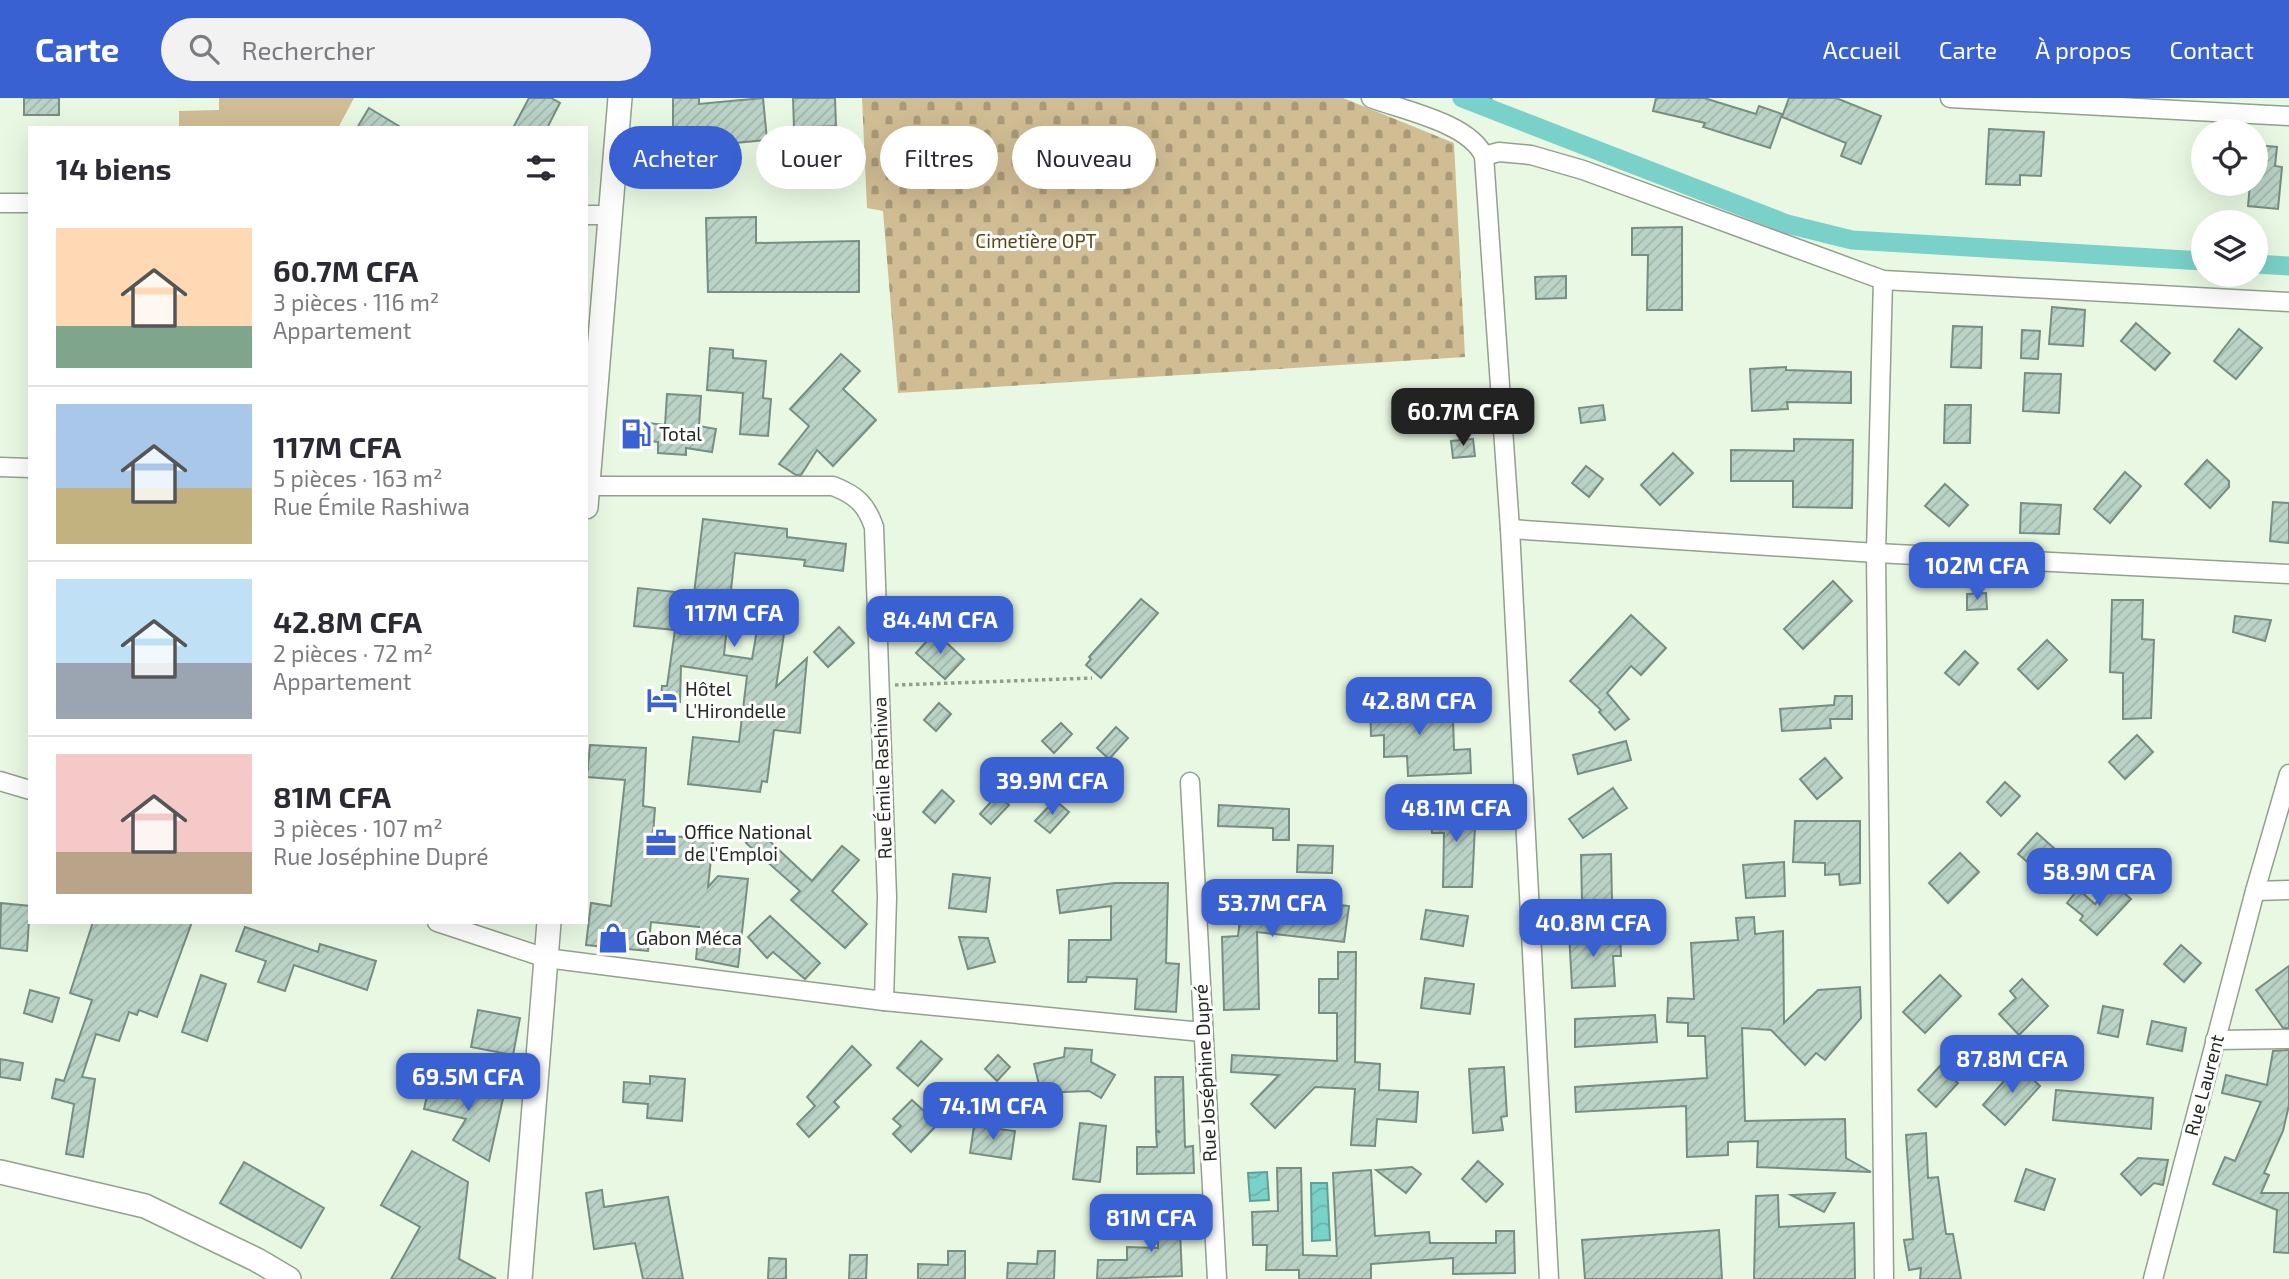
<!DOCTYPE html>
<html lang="fr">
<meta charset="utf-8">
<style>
:root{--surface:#fff;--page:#f2f2f3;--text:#2b2b33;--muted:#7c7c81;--line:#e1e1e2;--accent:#3961d2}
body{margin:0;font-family:"Exo 2",sans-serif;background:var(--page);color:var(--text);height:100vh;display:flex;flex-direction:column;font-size:26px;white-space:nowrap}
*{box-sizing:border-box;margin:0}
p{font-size:23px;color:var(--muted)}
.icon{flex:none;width:38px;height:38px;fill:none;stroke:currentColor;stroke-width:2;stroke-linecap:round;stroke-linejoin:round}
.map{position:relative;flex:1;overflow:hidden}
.sheet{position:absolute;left:28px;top:28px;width:560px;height:798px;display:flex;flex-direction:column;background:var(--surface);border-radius:0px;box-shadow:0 7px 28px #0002}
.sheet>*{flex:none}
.guide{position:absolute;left:609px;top:28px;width:665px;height:63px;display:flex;gap:14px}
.controls{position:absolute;left:2191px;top:21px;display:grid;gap:14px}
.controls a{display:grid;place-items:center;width:77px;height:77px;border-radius:50%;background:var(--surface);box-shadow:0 7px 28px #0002;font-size:35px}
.price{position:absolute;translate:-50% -60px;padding:0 16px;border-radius:14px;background:var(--accent);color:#fff;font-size:23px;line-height:46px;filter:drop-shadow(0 2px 4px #0008)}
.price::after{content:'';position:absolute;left:50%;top:42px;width:21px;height:16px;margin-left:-10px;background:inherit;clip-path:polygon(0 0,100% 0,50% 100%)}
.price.selected{background:#222;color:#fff}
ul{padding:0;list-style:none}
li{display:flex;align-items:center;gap:21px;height:175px;padding:0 28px}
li+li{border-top:2px solid var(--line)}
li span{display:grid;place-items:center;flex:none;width:196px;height:140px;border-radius:0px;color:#555}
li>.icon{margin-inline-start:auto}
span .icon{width:84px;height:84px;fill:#fffc;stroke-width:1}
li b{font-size:30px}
h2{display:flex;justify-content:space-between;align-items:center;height:84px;padding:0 28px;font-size:30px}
.tag{padding:0 24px;border-radius:32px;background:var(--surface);box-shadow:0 7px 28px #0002;font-size:24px;line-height:63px}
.tag.selected{background:var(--accent);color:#fff}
header{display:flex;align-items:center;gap:42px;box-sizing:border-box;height:98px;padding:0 35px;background:var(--accent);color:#fff}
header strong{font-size:33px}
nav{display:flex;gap:38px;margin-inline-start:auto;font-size:24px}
.search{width:490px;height:63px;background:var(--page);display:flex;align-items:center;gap:18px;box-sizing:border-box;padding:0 24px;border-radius:38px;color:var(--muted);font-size:26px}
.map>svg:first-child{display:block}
.green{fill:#d1bd94}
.cemetery{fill:url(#cemetery-stones)}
.water{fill:url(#water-waves);stroke:#609f97;stroke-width:2}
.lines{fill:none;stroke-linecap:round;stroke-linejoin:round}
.stream{stroke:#609f97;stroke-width:5}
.canal{stroke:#7ad1c9;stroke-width:19}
.building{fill:url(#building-hatch);stroke:#778e82;stroke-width:2}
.minor-casing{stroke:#92a18d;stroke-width:21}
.tertiary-casing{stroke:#92a18d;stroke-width:26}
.path{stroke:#919d8d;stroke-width:3.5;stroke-dasharray:3.5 3.5;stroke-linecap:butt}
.minor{stroke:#fff;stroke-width:18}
.tertiary{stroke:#fff;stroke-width:23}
.labels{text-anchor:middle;stroke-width:6;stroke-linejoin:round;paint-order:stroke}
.park-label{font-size:19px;fill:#5a4718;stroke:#fff}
.poi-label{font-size:19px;fill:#252b23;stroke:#fff;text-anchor:start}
.street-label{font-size:19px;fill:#252b23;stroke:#fff}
</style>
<header>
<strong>Carte</strong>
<div class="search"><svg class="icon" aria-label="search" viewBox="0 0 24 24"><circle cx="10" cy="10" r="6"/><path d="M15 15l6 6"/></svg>Rechercher</div>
<nav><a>Accueil</a><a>Carte</a><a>À propos</a><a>Contact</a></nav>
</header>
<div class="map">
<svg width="2289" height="1181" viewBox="0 0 2289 1181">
<defs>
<pattern id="cemetery-stones" width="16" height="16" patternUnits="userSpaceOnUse" patternTransform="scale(1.75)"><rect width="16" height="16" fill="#d1bd94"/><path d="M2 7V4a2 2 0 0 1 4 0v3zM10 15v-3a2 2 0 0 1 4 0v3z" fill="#a99a78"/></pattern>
<pattern id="water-waves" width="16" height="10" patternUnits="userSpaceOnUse" patternTransform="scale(1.75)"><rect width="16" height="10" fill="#7ad1c9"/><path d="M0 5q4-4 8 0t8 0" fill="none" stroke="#69b4ac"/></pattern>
<pattern id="building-hatch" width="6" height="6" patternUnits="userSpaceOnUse" patternTransform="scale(1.75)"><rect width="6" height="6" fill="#bad3c6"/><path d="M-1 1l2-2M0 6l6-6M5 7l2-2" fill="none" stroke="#a0b5aa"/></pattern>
</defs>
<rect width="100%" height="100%" fill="#e8f8e2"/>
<path class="green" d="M219,0H354L338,30H179V13L219,12Z"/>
<path class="cemetery" d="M862,0H1343L1454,45L1465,259L898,295L883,113L867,110Z"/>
<g class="water">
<path d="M1267,1074L1269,1102L1250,1103L1248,1075Z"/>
<path d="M1311,1085H1327L1330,1142L1312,1143Z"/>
</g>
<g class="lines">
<path class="stream" d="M1489,10L1490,0"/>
<g class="canal">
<path d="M1462,0L1787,126L1852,142L2203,163"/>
<path d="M2256,166L2289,168"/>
</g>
</g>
<g class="building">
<rect x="24" y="0" width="35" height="17"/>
<path d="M529,0H551L560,5L547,30H513Z"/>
<path d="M673,0H699V6L763,0L767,42L735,45V53L673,55Z"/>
<path d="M793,0H835L836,28L794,30Z"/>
<path d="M1656,0H1704L1756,16L1759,8L1782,16L1770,50L1703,29L1705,25L1653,13Z"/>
<path d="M1789,0H1836L1881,18L1861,66L1841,58L1846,45L1782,19Z"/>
<path d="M369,10L402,30H357Z"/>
<path d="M1989,31L2044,34L2041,78L2020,77V87L1986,86Z"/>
<path d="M2256,47L2277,49L2275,68L2282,69L2278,111L2248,108L2250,86H2256Z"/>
<path d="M756,119V145L859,143V194H708L706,120Z"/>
<path d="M1682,129V212H1647L1648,157H1632V130Z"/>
<path d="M1566,178V200L1536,201L1535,179Z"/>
<path d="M2052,209L2085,212L2083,248L2049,246Z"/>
<path d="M2136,225L2170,255L2155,272L2121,243Z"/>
<path d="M1953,228L1982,229L1981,270L1951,269Z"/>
<path d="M2239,231L2262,250L2236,281L2214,263Z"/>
<path d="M2022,232L2040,233L2038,261L2021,260Z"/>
<path d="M710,250L733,252V260L766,263L763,300L771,301L768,338L740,336L743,295L707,292Z"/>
<path d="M841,256L860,273L843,291L876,322L833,368L817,352L801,377H796L779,366L809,328L790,311Z"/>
<path d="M1786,269V272L1851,274V305L1787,304L1788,311L1752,313L1750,271Z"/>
<path d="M2025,275L2061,276L2059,315L2023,313Z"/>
<path d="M667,296L701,298L699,328L716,331L712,354L686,350V357L658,355V344L630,341L632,323L665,327Z"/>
<path d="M1603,307L1605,322L1581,325L1579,310Z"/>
<path d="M1945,307H1971L1970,345H1944Z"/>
<path d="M1473,341L1475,358L1453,360L1451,343Z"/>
<path d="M1794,341L1853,342L1852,410L1793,409V383H1731V352L1794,353Z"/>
<path d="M1673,355L1693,375L1660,407L1641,387Z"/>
<path d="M2207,362L2229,383V389L2210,410L2185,386Z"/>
<path d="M1586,368L1603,381L1589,399L1572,385Z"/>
<path d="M2125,374L2141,388L2110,425L2094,411Z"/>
<path d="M1945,386L1968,407L1949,428L1925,408Z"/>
<path d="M2273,404L2289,405V445L2270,443Z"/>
<path d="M2021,405L2061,407L2059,436L2020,435Z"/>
<path d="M703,421L787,431V439L846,446L843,473L804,468L805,462L735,455L724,557L752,561L757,532L784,536L776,589L807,560L800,635L774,632L767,684L762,683L760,694L688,686L693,639L739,644L747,578L681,568L680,604L661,603L662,588H667L675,532L634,528L638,490L694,496Z"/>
<path d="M1833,483L1852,503L1803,551L1784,531Z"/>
<path d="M1986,495L1987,511L1967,512V496Z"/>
<path d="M1141,501L1158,515L1101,580L1086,567L1091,561L1089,559Z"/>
<path d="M2112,502H2143L2142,541L2154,542L2151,620L2123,621V575L2110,574Z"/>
<path d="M1631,517L1666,550L1641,577L1631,568L1607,595L1629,621L1615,632L1599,614L1601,612L1570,583Z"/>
<path d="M2235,518L2271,522L2265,543L2233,534Z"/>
<path d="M839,529L854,545L828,569L814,554Z"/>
<path d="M935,534L964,561L945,581L916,555Z"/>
<path d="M2047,542L2067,562L2038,591L2018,571Z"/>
<path d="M1965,553L1978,565L1959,587L1945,575Z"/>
<path d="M1835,598H1852V621H1830L1831,630L1782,633L1780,611L1834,607Z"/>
<path d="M1435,600V621L1453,620L1454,652L1470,651L1471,675L1408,678L1407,658L1384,659V637L1371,638L1370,603Z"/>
<path d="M939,605L951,616L936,633L924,622Z"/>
<path d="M1061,625L1072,636L1054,655L1042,643Z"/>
<path d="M1116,629L1128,640L1109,661L1097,650Z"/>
<path d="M2137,637L2153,654L2125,681L2109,664Z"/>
<path d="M1626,643L1631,662L1578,676L1573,657Z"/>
<path d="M590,647L646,650L643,708L655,710L653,736L713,742L708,789L718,778L748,781L738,869L696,861L699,829L651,824L648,853L586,847L591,805L611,808L625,682L587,679Z"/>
<path d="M1825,660L1842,680L1817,701L1800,681Z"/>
<path d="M2005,684L2020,698L2001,718L1987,704Z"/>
<path d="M1613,690L1627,710L1583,740L1569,721Z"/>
<path d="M942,692L954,703L935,725L923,714Z"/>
<path d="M998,696L1009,707L991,726L980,716Z"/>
<path d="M1055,702L1069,714L1050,735L1035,723Z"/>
<path d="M1219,707L1289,711V742H1273V730L1218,728Z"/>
<path d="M1476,709L1472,789H1443L1444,735H1432L1430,711Z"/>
<path d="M1795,723H1860V785L1840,787L1839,776L1825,777V765L1793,764Z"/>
<path d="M758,732L812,783L842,748L859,762L832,793L867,826L845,850L791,802L800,793L746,745Z"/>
<path d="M2037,735L2064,759L2046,780L2018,756Z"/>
<path d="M1298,747L1333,748L1332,775L1297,774Z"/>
<path d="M1960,755L1979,774L1948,805L1929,785Z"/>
<path d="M1611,756L1612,802L1582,803L1581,757Z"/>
<path d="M1784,764L1785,798L1746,800L1743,767Z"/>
<path d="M953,776L990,780L986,814L949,810Z"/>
<path d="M1115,785H1168L1166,865L1179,866L1176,914L1135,911L1137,881L1087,879L1086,884H1068L1069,842H1111V808L1060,815L1057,792Z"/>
<path d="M2114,786L2131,801L2097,837L2080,822L2083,818L2067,805L2078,791L2095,806Z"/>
<path d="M1243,795L1349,808L1344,844L1257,834L1259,911L1224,912L1222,839L1238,838Z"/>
<path d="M1,805L30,808L27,853L0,850Z"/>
<path d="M1426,812L1468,818L1463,848L1421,841Z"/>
<path d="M770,818L820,865L805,881L773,854L767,860L748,839Z"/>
<path d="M1754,819L1755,836L1783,833L1784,925L1818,892L1860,889L1861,920L1825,962L1816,955L1805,967L1771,932L1742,930L1745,1023L1845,1021L1846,1060L1871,1074L1757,1069L1758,1043L1728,1044V1057L1687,1059L1686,1008L1576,1014L1575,989L1707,980L1705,938H1688V925L1667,924L1668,900L1694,901L1691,845L1738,842L1736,820Z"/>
<path d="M93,824H192L157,919L139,912L137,917L129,914L119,943L96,936L82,979L95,981L83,1059L66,1056L74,1006L52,1000L56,981L64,983L92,902L70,895Z"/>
<path d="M245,829L318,854L320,846L376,863L367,892L294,867L285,893L258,884L266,863L236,853Z"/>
<path d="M1595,832V838L1620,836L1621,858H1613L1615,888L1572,890L1569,834Z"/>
<path d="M959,839L988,840L995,864L968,871Z"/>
<path d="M2181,847L2201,865L2184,884L2164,866Z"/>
<path d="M1338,854H1356L1355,964L1380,966L1379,992L1418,994L1416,1024L1377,1021L1375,1048L1351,1047L1355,991L1315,989L1275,1030L1251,1006L1279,977L1231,974L1232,957L1337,963V915H1319V881H1338Z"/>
<path d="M2289,868V930H2283L2256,892Z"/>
<path d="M201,877L226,886L207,943L182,934Z"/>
<path d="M1940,877L1961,898L1925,935L1903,914Z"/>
<path d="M1425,880L1474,886L1470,916L1421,910Z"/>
<path d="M2022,881L2048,908L2019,937L1999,916L2016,900L2010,893Z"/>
<path d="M30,892L59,900L52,924L24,915Z"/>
<path d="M2103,908L2123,912L2118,939L2098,935Z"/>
<path d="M478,912L520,920L513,957L471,949Z"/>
<path d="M1655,917L1657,944L1575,949V921Z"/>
<path d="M2152,923L2186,930L2182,953L2147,946Z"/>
<path d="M921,943L942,961L918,988L897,970Z"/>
<path d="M852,948L871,967L834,1004L839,1009L809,1039L797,1026L815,1008L807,999Z"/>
<path d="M1065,950L1092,952L1091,964L1115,977L1101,1000L1089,993L1041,995L1034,966L1064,959Z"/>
<path d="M2289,952V1007L2283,1033L2264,1075L2269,1077L2261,1095H2289V1155L2274,1154L2277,1112L2213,1086L2225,1059L2235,1063L2261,1004L2222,995L2226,977L2267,987L2273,953Z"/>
<path d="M998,957L1010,969L997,983L985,971Z"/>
<path d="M0,961L23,965L20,982L0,979Z"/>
<path d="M2018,967L2040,988L2005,1027L1983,1007Z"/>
<path d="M1940,968L1958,985L1936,1009L1918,992Z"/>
<path d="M1504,969L1507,1018L1501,1019L1503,1032L1473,1035L1469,971Z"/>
<path d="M650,978L685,981L682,1023L647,1020L648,1006L623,1004L624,984L650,986Z"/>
<path d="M1155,979H1183L1185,1049L1193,1048L1194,1075L1137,1076V1049H1157L1156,1034H1160L1156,1032Z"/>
<path d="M431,980L504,996L489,1063L453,1042L466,1021L424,1011Z"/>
<path d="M2056,992L2153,1000L2151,1031L2053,1022Z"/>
<path d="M912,1002L938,1026L911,1054L893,1036L901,1028L893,1021Z"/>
<path d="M1080,1025L1106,1028L1100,1084L1073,1081Z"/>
<path d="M974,1028L1015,1033L1011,1061L970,1055Z"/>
<path d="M1926,1035L1928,1080L1938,1079L1946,1136H1953L1961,1181H1920L1921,1170L1909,1172L1904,1142L1913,1141L1906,1037Z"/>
<path d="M412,1053L468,1084L459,1161L496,1181H391L420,1129L381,1107Z"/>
<path d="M2138,1060L2168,1062L2163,1087L2154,1085L2141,1097L2121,1076Z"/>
<path d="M1478,1063L1503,1086L1486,1104L1462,1081Z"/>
<path d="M244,1064L324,1110L301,1150L220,1105Z"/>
<path d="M1412,1069L1421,1076L1406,1095L1376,1072Z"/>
<path d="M1277,1070H1301L1303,1157L1337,1158L1333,1075L1371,1072L1375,1138L1429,1134L1430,1145H1496V1133H1514L1515,1175L1453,1176V1160L1371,1166V1181H1299V1172H1266L1267,1147H1253L1252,1114L1278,1113Z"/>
<path d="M2026,1071L2055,1081L2044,1112L2015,1103Z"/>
<path d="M602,1092L604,1109L668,1099L683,1181H643L635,1145L594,1151L586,1095Z"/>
<path d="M1835,1095L1824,1114L1791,1097Z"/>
<path d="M1778,1097L1779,1129L1854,1125L1855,1181H1754L1756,1098Z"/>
<path d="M1179,1110L1182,1178L1097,1181L1098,1162H1127V1149L1158,1150V1112Z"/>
<path d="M1719,1132L1722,1181H1585L1582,1142Z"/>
<path d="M948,1153H965V1181H918V1166L948,1167Z"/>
<path d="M1038,1153H1055L1054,1181H1007L1008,1165L1037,1166Z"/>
<path d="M850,1157H867L866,1181H849Z"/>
<path d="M769,1160L786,1161V1181H768Z"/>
</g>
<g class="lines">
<g class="minor-casing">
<g id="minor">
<path d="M1371,0C1405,13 1469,25 1484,58L1510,431L1549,1181"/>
<path d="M1950,0L2289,18"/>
<path d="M1484,58L1499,54L1531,57L1583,72L1883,182L2289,204"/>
<path d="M0,105H30"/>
<path d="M586,117H609"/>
<path d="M1883,182L1876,455L1884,1181"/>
<path d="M0,369L30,370"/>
<path d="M586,388H833C856,397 866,406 874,429L887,799L884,903"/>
<path d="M1510,431L1876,455L2289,476"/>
<path d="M0,683L30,692"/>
<path d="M1190,684L1217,1181"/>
<path d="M2255,793L2289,792"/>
<path d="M437,824L546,860L884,903L1202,934"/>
<path d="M2215,942L2289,941"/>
<path d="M2153,1181L2255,793L2289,676"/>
</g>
</g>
<g class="tertiary-casing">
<g id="tertiary">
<path d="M586,409L620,0"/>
<path d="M0,1074L145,1108L257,1162L289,1181"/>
<path d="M520,1181L549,824"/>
</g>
</g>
<path class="path" d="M895,587L1092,580"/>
<use href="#minor" class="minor"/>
<use href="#tertiary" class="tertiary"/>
</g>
<defs>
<g id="fuel-bare" transform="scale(2.415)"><path d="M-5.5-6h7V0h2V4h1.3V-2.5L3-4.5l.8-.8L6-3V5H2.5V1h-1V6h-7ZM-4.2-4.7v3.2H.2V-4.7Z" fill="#3961d2" stroke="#fff" stroke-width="2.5" paint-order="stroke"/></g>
<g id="hotel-bare" transform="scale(2.415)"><path d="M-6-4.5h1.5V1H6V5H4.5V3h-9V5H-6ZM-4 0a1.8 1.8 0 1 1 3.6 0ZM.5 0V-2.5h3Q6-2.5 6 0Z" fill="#3961d2" stroke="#fff" stroke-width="2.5" paint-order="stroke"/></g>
<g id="office-bare" transform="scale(2.415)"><path d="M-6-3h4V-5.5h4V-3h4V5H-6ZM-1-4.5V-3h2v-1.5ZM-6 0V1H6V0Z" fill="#3961d2" stroke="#fff" stroke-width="2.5" paint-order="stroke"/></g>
<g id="shop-bare" transform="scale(2.415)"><path d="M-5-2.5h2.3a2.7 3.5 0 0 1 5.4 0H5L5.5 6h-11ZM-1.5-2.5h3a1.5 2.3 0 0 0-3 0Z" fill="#3961d2" stroke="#fff" stroke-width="2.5" paint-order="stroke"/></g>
</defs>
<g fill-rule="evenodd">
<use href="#fuel-bare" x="636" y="336"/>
<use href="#hotel-bare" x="662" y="602"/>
<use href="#office-bare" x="661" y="745"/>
<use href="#shop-bare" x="613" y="840"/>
</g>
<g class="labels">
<g class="park-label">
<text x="1036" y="150">Cimetière OPT</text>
</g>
<g class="poi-label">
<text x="659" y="343">Total</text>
<text x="685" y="598">Hôtel<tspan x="685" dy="22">L'Hirondelle</tspan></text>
<text x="684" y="741">Office National<tspan x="684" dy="22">de l'Emploi</tspan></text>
<text x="636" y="847">Gabon Méca</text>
</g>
<g class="street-label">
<text transform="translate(882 680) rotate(-92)" y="7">Rue Émile Rashiwa</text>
<text transform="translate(1205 975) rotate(-93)" y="7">Rue Joséphine Dupré</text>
<text transform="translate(2204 987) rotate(-75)" y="7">Rue Laurent</text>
</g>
</g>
</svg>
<div class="controls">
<a><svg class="icon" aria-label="locate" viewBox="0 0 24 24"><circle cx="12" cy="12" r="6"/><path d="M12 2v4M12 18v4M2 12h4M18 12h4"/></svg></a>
<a><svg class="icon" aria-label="layers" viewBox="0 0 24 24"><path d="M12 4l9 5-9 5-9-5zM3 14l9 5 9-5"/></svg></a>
</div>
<b class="price selected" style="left:1463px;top:350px">60.7M CFA</b>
<b class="price" style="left:1977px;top:504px">102M CFA</b>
<b class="price" style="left:734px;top:551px">117M CFA</b>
<b class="price" style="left:940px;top:558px">84.4M CFA</b>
<b class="price" style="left:1419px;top:639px">42.8M CFA</b>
<b class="price" style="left:1052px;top:719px">39.9M CFA</b>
<b class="price" style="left:1456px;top:746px">48.1M CFA</b>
<b class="price" style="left:2099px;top:810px">58.9M CFA</b>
<b class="price" style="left:1272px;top:841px">53.7M CFA</b>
<b class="price" style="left:1593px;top:861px">40.8M CFA</b>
<b class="price" style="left:2012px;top:997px">87.8M CFA</b>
<b class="price" style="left:468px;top:1015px">69.5M CFA</b>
<b class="price" style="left:993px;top:1044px">74.1M CFA</b>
<b class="price" style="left:1151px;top:1156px">81M CFA</b>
<div class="guide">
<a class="tag selected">Acheter</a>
<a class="tag">Louer</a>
<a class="tag">Filtres</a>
<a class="tag">Nouveau</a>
</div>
<section class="sheet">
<h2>14 biens<svg class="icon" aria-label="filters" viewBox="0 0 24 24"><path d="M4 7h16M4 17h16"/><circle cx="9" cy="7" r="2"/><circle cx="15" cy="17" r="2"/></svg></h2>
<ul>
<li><span style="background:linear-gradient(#ffd9b3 70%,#7fa58c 0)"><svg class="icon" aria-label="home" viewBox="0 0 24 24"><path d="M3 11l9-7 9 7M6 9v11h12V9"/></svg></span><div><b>60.7M CFA</b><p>3 pièces · 116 m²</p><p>Appartement</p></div></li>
<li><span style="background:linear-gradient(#a9c7e8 60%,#c2b280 0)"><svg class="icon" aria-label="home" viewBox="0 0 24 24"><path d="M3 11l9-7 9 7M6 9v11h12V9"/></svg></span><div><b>117M CFA</b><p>5 pièces · 163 m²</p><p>Rue Émile Rashiwa</p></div></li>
<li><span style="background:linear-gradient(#bfe0f5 60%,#9aa5b1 0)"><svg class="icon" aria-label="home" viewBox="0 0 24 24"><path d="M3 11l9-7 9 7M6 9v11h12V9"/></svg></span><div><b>42.8M CFA</b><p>2 pièces · 72 m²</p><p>Appartement</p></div></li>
<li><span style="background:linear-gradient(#f6c9c9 70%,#b9a48a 0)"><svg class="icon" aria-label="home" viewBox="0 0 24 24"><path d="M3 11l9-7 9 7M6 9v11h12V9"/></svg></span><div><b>81M CFA</b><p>3 pièces · 107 m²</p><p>Rue Joséphine Dupré</p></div></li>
</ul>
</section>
</div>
